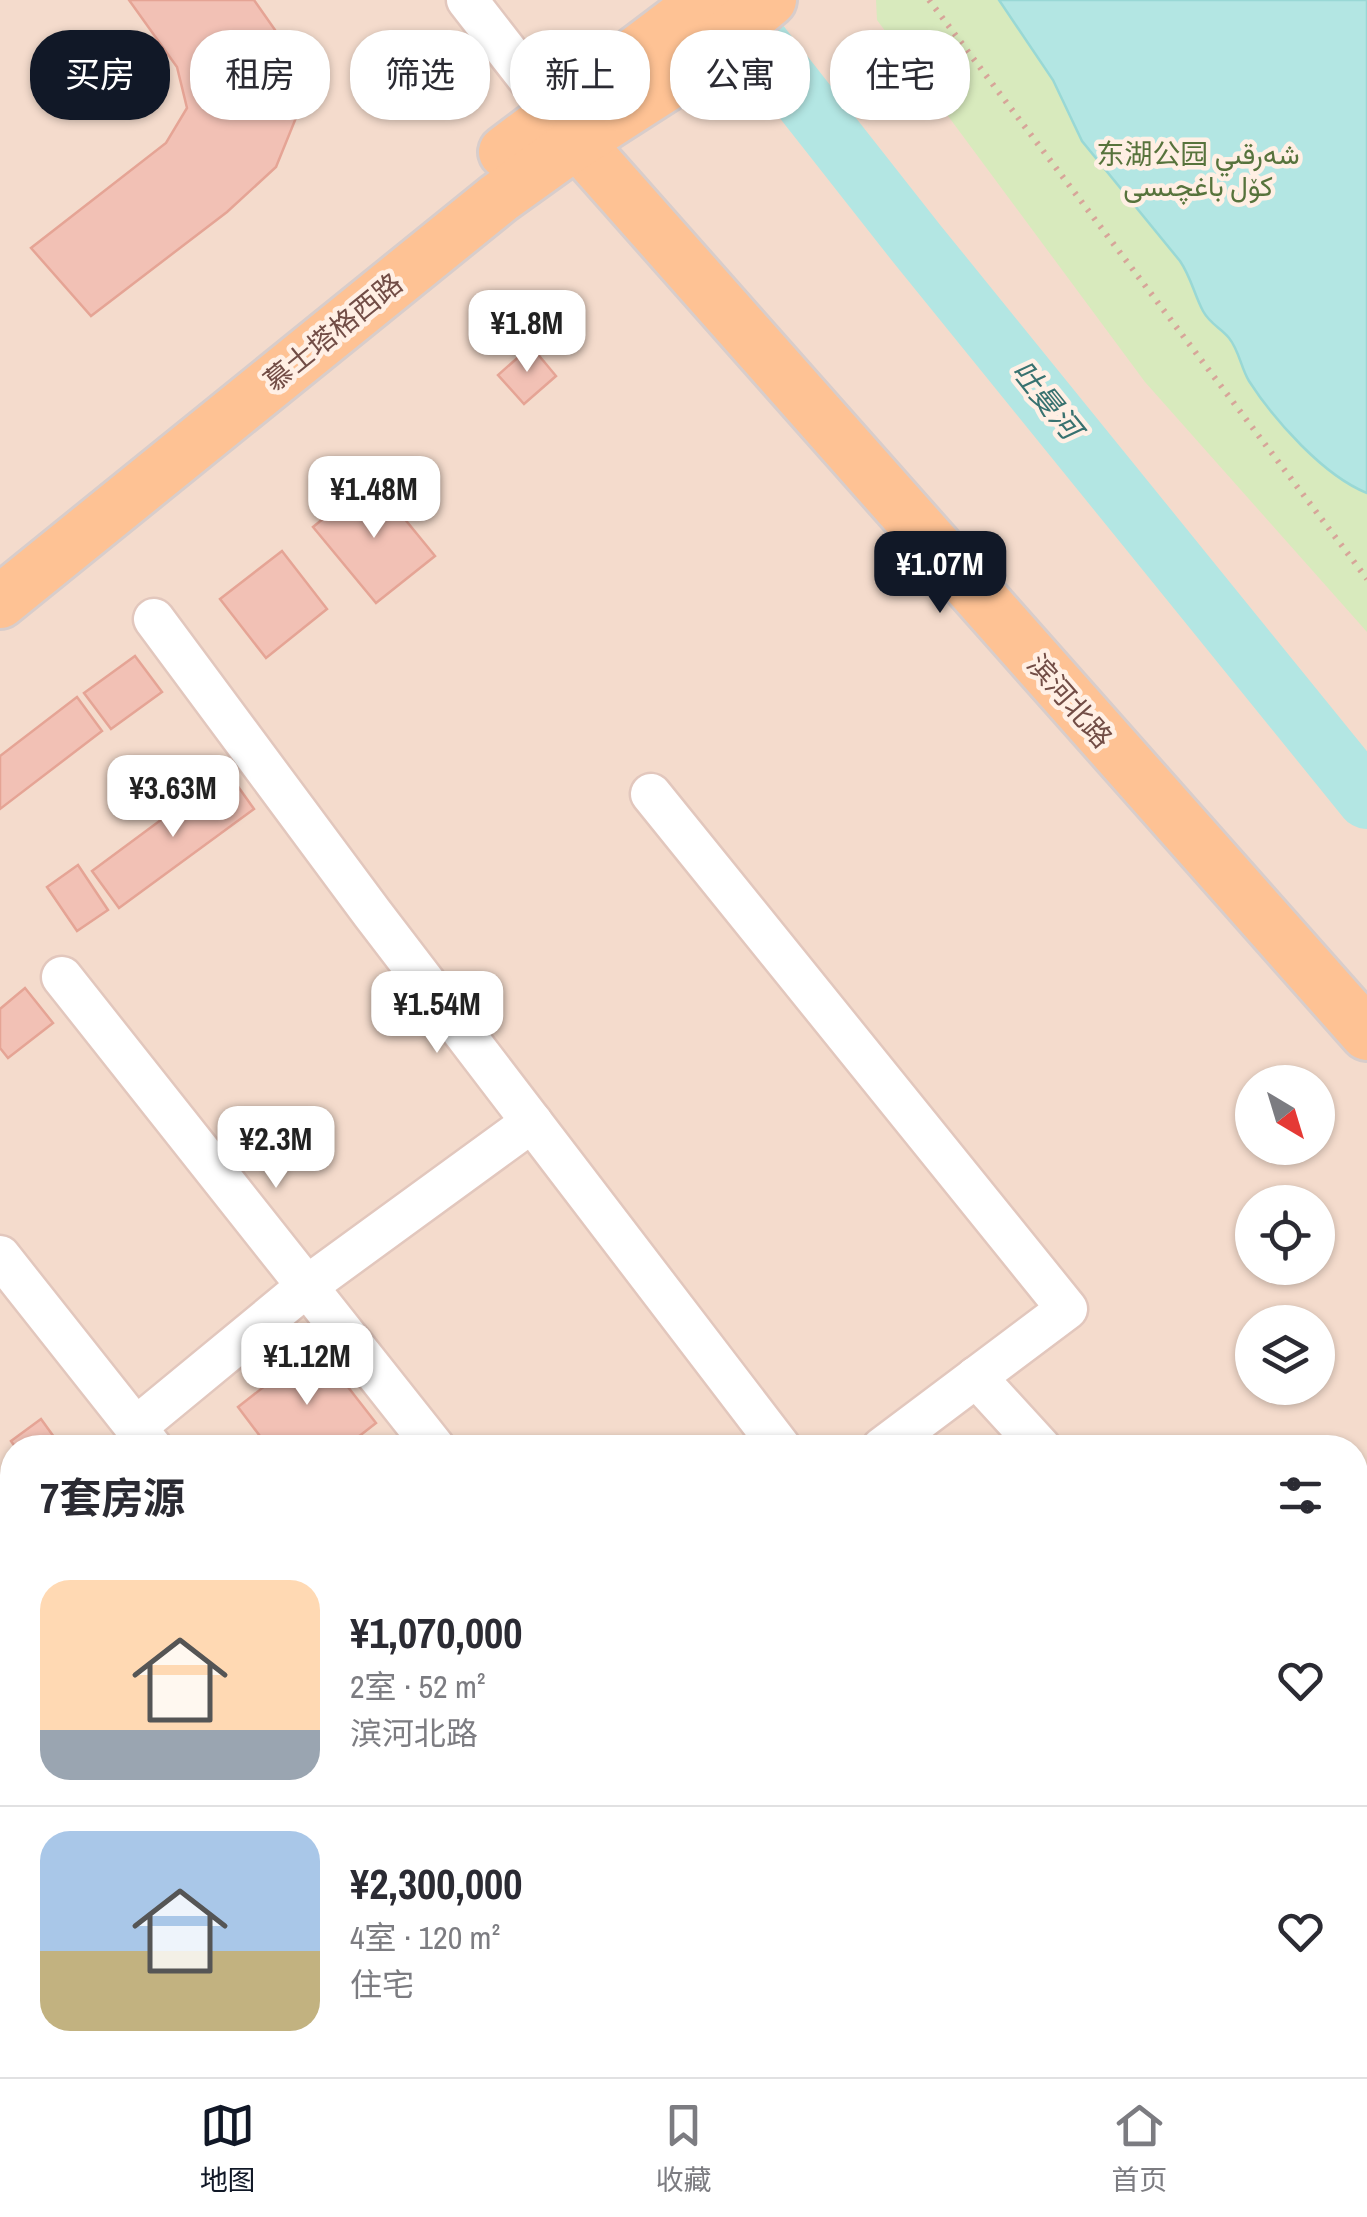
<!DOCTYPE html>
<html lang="zh">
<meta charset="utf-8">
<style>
:root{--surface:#fff;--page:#f7f7f7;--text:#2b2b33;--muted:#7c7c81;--line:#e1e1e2;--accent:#111827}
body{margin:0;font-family:"Archivo Narrow",Vazirmatn,"Noto Sans SC",sans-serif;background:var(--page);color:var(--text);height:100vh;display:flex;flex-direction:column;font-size:38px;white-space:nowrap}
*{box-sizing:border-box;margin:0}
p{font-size:32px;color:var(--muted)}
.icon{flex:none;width:55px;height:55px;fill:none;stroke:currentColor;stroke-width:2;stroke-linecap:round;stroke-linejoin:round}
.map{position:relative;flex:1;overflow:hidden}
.panel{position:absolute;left:0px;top:1435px;width:1368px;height:642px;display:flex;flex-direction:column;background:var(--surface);border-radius:40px 40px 0 0;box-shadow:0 2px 8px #0004}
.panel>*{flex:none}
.banner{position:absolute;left:30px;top:30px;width:1308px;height:90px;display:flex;gap:20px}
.needle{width:65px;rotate:142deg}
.controls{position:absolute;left:1235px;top:1065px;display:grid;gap:20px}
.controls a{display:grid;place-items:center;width:100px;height:100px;border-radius:50%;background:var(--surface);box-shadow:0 2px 8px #0004;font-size:50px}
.price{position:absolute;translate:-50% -85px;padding:0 22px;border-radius:20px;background:#fff;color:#222;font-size:32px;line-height:65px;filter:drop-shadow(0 2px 5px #0008)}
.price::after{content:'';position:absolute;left:50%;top:60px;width:30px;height:22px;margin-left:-15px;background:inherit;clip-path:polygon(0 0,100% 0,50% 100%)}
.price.active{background:var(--accent);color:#fff}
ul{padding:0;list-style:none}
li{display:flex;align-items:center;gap:30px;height:250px;padding:0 40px}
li+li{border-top:2px solid var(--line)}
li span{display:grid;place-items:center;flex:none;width:280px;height:200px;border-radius:30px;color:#555}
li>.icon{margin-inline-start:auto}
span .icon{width:120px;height:120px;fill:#fffc;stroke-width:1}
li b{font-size:42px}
h2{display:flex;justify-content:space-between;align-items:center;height:120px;padding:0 40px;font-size:42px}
.pill{padding:0 35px;border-radius:40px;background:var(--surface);box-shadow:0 2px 8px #0004;font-size:35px;line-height:90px}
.pill.active{background:var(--accent);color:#fff}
.menu{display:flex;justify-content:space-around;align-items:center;height:140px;border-top:2px solid var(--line);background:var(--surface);font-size:28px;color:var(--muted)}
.menu a{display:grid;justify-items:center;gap:5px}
.menu .active{color:var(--accent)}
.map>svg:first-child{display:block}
.residential{fill:#f4dbcc;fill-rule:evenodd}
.green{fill:#d8eabd}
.water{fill:#b3e6e3;stroke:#99d8d5;stroke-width:2.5}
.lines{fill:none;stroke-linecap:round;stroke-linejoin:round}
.river{stroke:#b3e6e3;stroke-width:60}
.building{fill:#f2c1b5;stroke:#e5a495;stroke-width:2.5}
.minor-casing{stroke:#e2c7bd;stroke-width:45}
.major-casing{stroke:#d8cdcb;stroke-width:58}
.path{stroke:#d7a599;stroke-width:6;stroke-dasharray:2.5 8;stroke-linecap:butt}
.minor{stroke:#fff;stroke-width:40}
.major{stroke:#fec294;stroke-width:52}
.labels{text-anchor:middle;stroke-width:9;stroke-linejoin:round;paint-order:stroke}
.park-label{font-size:28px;fill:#57733c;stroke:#ffefe4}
.street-label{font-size:28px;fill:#724d46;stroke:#ffefe4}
.water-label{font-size:30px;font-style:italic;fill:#387270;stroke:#ffefe4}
</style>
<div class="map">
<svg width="1367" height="2077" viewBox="0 0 1367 2077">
<rect width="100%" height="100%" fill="#fdebde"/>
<path class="residential" d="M0,0H1367V2077H0ZM1252,1082H1318V1148H1252ZM1252,1202H1318V1268H1252ZM1252,1322H1318V1388H1252ZM12,1448H1355V2065H12Z"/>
<path class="green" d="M876,0H1367V632L1145,382L877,20Z"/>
<path class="water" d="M999,0H1367V493C1324,476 1274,420 1249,381C1241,368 1239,350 1229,338C1221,328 1210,324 1203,311C1194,294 1191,277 1180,261L1082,141L1053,80Z"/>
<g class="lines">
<path class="river" d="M725,0L917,244L1367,799"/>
</g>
<g class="building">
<path d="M129,0H254L287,47L302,103L276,167L227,212L91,316L31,248L166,143L187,108L177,67Z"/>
<path d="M531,346L556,376L524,404L498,375Z"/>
<path d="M372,479L435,556L376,603L313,527Z"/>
<path d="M282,551L327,609L266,658L220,599Z"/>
<path d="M135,656L162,692L111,729L84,693Z"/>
<path d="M77,697L102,731L0,809V756Z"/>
<path d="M227,771L254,809L119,908L92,871Z"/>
<path d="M78,865L108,910L77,931L47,887Z"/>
<path d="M25,988L53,1023L8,1058L0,1048V1009Z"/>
<path d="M316,1346L376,1423L344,1448H269L238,1407Z"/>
<path d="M41,1419L62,1448H16L11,1441Z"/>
<path d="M12,1515V1593L0,1601V1523Z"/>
<path d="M164,2065H192L201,2076L215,2065H277L286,2077H149Z"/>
<path d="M471,2065H534L543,2077H480Z"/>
<path d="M760,2065H853L862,2077H769Z"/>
</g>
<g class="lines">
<g class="minor-casing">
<g id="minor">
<path d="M467,0L572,135"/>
<path d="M154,619L372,913L781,1448"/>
<path d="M651,794L1067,1309L882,1448"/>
<path d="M62,977L435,1448"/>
<path d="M0,1256L152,1448"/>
<path d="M976,1377L1041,1448"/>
<path d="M136,1427L307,1286L532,1122"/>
<path d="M1355,1788L1367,1801"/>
<path d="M642,2065L652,2077"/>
<path d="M341,2077L356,2065"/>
<path d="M1360,2077L1367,2071"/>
</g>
</g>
<g class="major-casing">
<g id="major">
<path d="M577,142L1367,1034"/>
<path d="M505,152L706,0"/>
<path d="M0,602L499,198L577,142L669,83L770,0"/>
</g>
</g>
<path class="path" d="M929,0L1367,579"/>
<use href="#minor" class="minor"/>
<use href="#major" class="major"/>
</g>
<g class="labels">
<g class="park-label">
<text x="1198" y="164">东湖公园 شەرقىي<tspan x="1198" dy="32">كۆل باغچىسى</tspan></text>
</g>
<g class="street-label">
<text transform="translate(333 332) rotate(-39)" y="10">慕士塔格西路</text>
<text transform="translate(1070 701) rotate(49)" y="10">滨河北路</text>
</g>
<g class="water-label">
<text transform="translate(1046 400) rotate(51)" y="10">吐曼河</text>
</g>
</g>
</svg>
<div class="controls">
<a><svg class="needle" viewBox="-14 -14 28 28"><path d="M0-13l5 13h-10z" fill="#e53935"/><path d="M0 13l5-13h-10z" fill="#7c7c81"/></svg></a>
<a><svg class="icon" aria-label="locate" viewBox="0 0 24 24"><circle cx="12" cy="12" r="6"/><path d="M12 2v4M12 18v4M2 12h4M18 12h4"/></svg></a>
<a><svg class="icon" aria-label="layers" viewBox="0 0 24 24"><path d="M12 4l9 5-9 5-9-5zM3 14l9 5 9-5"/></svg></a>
</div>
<b class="price" style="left:527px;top:375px">¥1.8M</b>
<b class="price" style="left:374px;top:541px">¥1.48M</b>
<b class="price active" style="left:940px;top:616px">¥1.07M</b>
<b class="price" style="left:173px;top:840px">¥3.63M</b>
<b class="price" style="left:437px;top:1056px">¥1.54M</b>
<b class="price" style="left:276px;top:1191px">¥2.3M</b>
<b class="price" style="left:307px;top:1408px">¥1.12M</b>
<div class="banner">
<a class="pill active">买房</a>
<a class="pill">租房</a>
<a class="pill">筛选</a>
<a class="pill">新上</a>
<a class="pill">公寓</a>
<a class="pill">住宅</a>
</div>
<section class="panel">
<h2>7套房源<svg class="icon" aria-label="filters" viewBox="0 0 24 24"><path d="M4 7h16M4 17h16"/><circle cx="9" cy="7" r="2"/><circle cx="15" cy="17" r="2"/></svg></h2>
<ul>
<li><span style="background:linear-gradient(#ffd9b3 75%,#9aa5b1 0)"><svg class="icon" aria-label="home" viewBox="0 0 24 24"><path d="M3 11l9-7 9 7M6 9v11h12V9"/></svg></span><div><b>¥1,070,000</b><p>2室 · 52 m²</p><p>滨河北路</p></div><svg class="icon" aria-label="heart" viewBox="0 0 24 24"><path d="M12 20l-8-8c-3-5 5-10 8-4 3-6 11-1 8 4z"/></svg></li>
<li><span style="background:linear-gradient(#a9c7e8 60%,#c2b280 0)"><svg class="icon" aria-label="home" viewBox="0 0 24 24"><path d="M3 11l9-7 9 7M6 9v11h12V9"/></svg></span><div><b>¥2,300,000</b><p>4室 · 120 m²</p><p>住宅</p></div><svg class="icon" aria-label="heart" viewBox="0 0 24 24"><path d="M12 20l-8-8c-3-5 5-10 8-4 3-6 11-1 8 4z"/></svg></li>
</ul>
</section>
</div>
<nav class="menu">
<a class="active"><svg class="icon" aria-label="map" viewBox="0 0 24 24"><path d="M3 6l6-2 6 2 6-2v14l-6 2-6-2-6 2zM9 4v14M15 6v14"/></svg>地图</a>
<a><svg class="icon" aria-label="saved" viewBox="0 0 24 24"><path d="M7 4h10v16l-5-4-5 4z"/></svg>收藏</a>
<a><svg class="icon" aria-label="home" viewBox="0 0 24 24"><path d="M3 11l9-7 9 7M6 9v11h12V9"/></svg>首页</a>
</nav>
